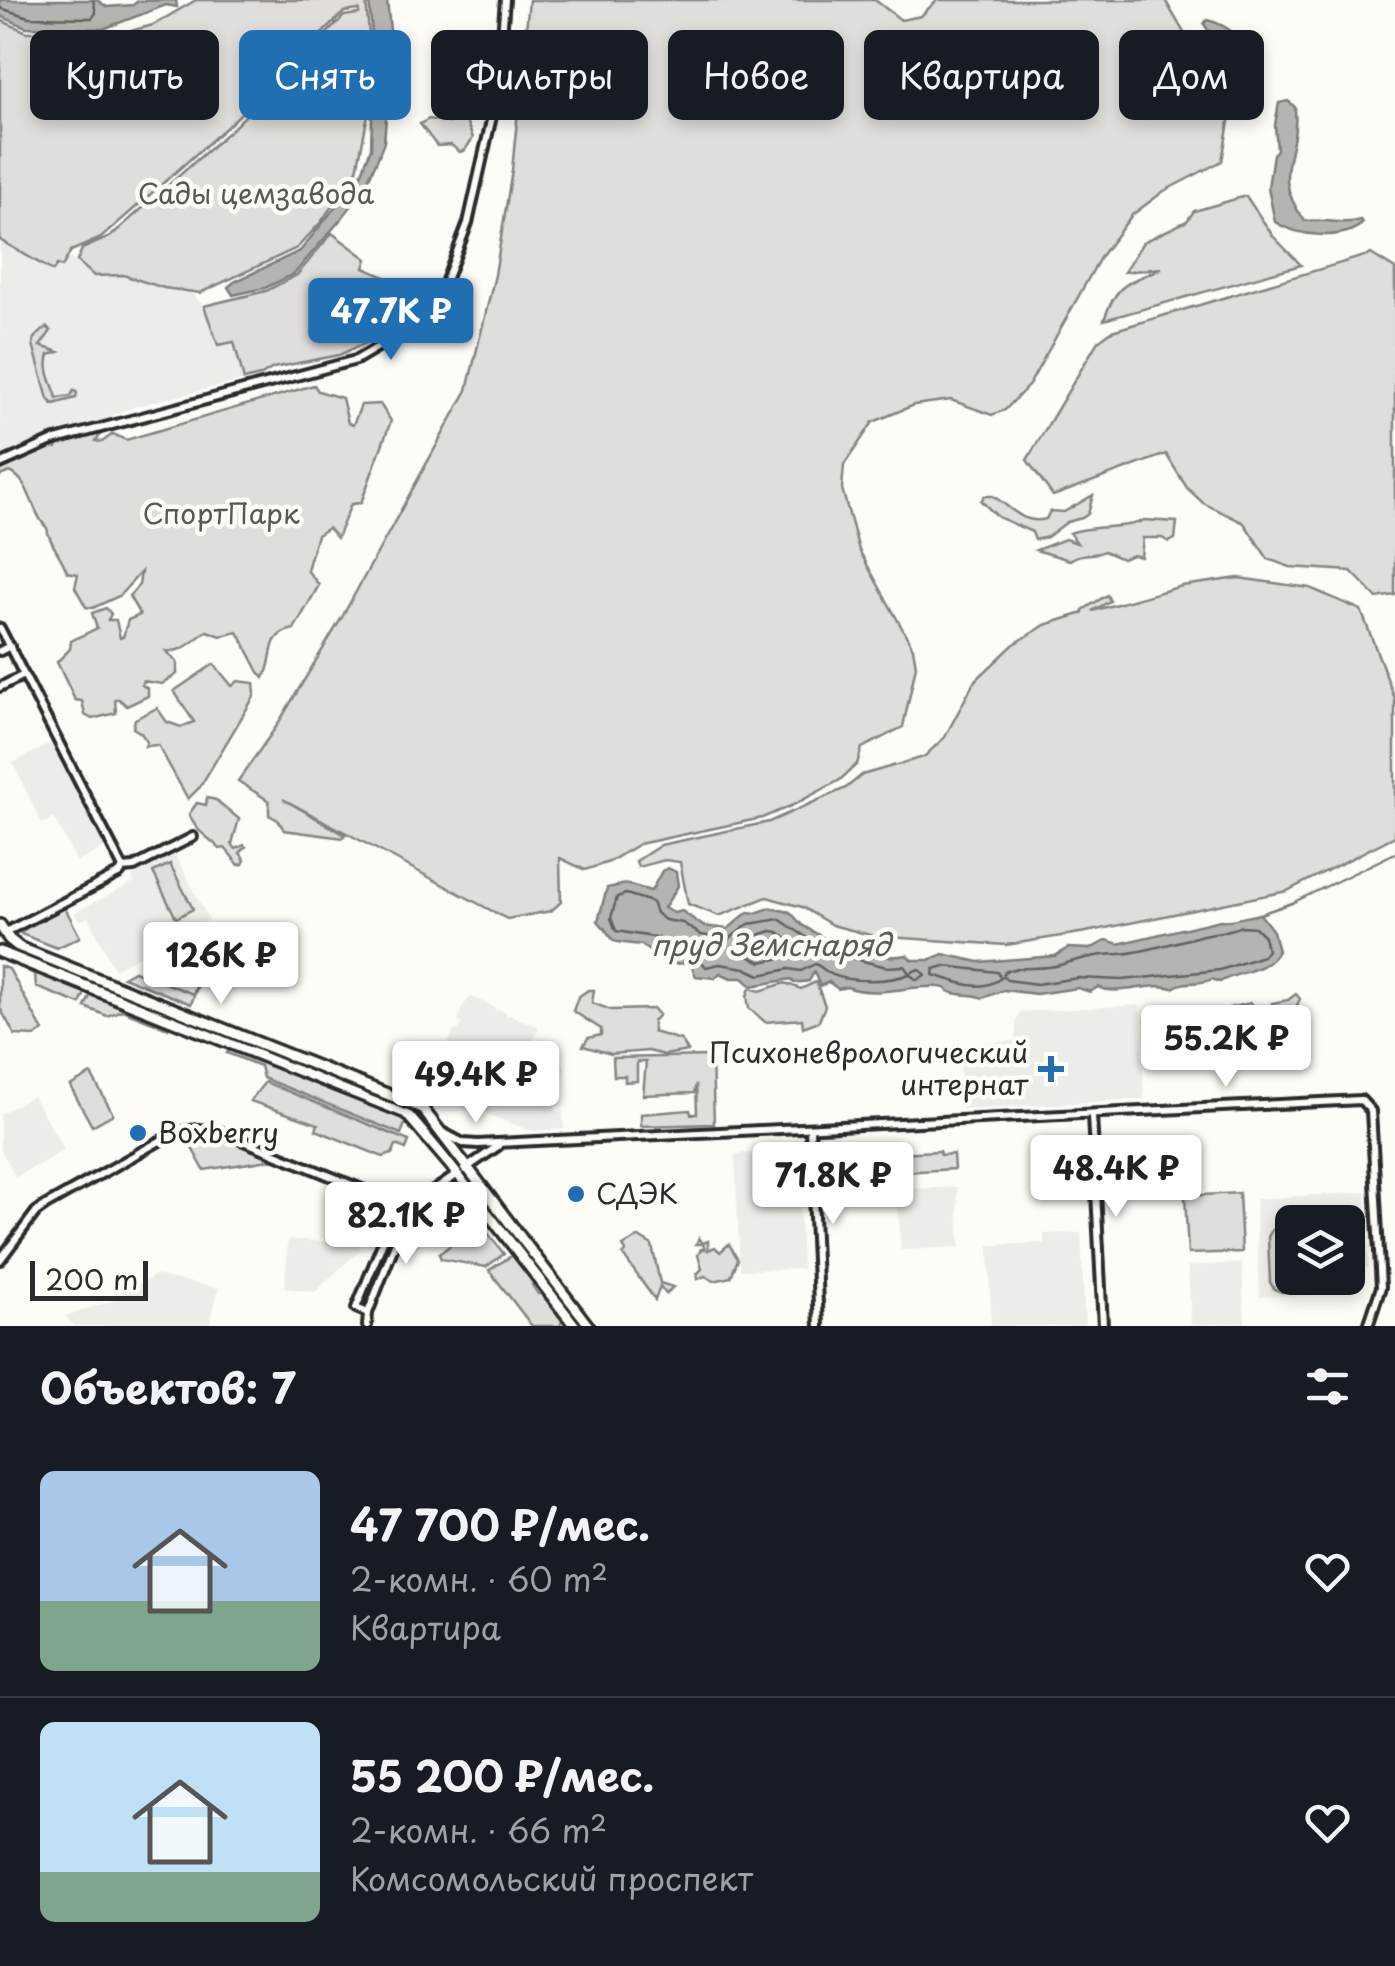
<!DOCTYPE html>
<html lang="ru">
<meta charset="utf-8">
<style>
:root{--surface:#171b24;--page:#20242c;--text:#f1f3f6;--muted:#9ea1a6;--line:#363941;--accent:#1f6fb2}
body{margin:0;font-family:"Playpen Sans",sans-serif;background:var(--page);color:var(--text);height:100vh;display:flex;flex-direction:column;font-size:38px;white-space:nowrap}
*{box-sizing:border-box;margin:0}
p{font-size:32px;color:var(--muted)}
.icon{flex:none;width:55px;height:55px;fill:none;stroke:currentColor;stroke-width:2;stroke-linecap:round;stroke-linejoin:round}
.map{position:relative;height:1326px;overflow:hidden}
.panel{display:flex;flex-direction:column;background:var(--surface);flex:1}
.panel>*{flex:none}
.hud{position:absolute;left:30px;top:30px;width:1335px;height:90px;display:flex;gap:20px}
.tools{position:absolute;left:1275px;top:1205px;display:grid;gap:20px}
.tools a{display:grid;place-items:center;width:90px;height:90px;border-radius:15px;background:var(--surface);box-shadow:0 5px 15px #0003;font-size:50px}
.scale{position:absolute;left:30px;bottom:25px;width:118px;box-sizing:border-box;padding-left:10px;border:5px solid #2b2b2b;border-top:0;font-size:28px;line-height:35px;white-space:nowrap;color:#2b2b2b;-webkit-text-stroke:8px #fdfcf7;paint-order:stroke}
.price{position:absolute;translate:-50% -85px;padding:0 22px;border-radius:10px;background:#fff;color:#222;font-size:32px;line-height:65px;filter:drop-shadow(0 2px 5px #0008)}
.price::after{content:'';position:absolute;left:50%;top:60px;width:30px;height:22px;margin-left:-15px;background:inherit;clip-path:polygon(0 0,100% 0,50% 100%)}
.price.current{background:var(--accent);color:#fff}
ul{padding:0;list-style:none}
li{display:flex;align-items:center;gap:30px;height:250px;padding:0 40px}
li+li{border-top:2px solid var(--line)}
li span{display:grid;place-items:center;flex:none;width:280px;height:200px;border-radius:15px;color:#555}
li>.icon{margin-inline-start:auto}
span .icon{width:120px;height:120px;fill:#fffc;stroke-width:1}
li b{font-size:42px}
h2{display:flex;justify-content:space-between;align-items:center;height:120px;padding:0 40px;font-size:42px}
.tag{padding:0 35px;border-radius:15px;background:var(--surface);box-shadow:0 5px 15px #0003;font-size:35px;line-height:90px}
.tag.current{background:var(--accent);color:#fff}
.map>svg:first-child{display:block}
.built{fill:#edece8}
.green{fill:#dfdeda;stroke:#858482;stroke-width:2.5}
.water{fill:#b5b4b1;stroke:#7e7d7b;stroke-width:2.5}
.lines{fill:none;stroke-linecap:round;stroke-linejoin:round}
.shore{stroke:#626261;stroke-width:2.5}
.stream{stroke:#7e7d7b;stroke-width:2.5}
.minor-casing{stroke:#2b2b2b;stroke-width:14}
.major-casing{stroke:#2b2b2b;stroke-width:16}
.minor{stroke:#fdfcf7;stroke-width:6}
.major{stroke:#fdfcf7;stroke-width:9}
.tram{stroke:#2b2b2b;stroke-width:2.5}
.poi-dot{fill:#1f6fb2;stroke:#fdfcf7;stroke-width:4}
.labels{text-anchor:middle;stroke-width:9;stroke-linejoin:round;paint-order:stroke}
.park-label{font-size:28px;fill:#585857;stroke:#fdfcf7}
.poi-label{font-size:28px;fill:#2b2b2b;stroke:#fdfcf7;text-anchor:start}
.water-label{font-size:30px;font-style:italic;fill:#5b5b5a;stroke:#fdfcf7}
</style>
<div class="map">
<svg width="1395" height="1326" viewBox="0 0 1395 1326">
<rect width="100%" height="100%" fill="#fdfcf7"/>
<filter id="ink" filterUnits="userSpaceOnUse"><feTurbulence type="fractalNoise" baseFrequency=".01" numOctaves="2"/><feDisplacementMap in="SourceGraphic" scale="20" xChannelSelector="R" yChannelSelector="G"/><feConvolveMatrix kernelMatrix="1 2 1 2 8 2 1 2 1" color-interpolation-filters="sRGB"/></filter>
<g filter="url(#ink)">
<g class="built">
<path d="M0,240L62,267L70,258L94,276L123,275L192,294L204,306L218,345L234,342L244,380L137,406L110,416V422L49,439L0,462Z"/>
<path d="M53,742L108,846L77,862L54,818L42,824L13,763Z"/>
<path d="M175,854L209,920L114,969L88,917L79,921L74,913L134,882L132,876Z"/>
<path d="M471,997L494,1007L496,1012L498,1009L507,1013L506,1017L510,1015L539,1027L533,1042L551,1050L548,1058L564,1065L561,1105L555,1106L556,1112H563L564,1129L531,1131L438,1095L435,1088L447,1059L443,1056L454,1030L458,1031L462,1024L458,1021L462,1007Z"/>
<path d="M1140,1005L1144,1099L962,1109L959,1044L1016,1041V1022L1020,1012Z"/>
<path d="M33,1096L64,1150L16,1177L0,1148V1114Z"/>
<path d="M797,1151L802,1269L740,1270L735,1154Z"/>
<path d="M957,1187L960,1247L901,1250L897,1190Z"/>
<path d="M1366,1192L1369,1268L1348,1270V1222H1292V1278H1317L1318,1294L1260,1297L1255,1199Z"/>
<path d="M1081,1233L1085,1326H991L989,1245L1044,1243V1234Z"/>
<path d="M288,1239L358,1244L361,1249L315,1292L285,1288Z"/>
<path d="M1242,1263L1245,1323L1191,1325L1188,1266Z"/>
<path d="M155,1275L219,1288L209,1326H75L65,1316L112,1301Z"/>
</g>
<g class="green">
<path d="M196,0H366L371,58L369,109L357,170L321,222L297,248L200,293L164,288L123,275L94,276L77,261L82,249L110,237L234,127L344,16L359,14V10L344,12L230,124L101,238L71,251L62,267L57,265L53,271L0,240V20L27,32L88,31L116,35L153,25Z"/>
<path d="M529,0H875L901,20L921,16L937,0H1165L1215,86L1230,116L1222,161L1164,191L1132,215L1101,256L1029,385L1005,410L992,415L951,400L914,405L873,422L844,465L842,489L859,550L913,648L916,666L903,727L862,748L857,764L840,780L793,805L762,818L639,844L609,862L585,870L560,858L561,902L551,911L507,919L283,799L345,835L343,838L284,830L278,820L269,815V801L238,781L276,727L341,619L467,390L495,275L512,170Z"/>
<path d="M459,115L464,116L473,138L465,150L460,152L451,145L437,146L420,124L429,119L449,123Z"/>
<path d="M1246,196L1273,236L1301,265L1104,320C1117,281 1129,283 1162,268L1124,272L1143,242L1187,221L1194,211Z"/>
<path d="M332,233L367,259L364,268L406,286L413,308L376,335L377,338L339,355L273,368L260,376L244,380L234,342L218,345L204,306L266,291L297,275Z"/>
<path d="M1371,254L1395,269V595L1377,598L1351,571L1290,567L1268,559L1244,523L1203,503L1187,488L1166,454L1053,496L1027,460L1098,341L1112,331Z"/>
<path d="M47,327L51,331L40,346L59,352L49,355C44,371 53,383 57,398L71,396L74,390L77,393L76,398L53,404L48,399L33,344L34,338Z"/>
<path d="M314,385L318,391L342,398L348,423L353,425L361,405L380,404L391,421L361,503L351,504L337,538L328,528L317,535L307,570L319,585L294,629C264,635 276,657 264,678L259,672L238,632L221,636L207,631C193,640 184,653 166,651L177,662V674L162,684L143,681L142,685L148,689V696L127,706L119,699H115L116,713L92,719L85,715L82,701L75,700L57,662L70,649L71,641L97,628L92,613L106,608L111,614L108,620H116L120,638L123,637L128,620L140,615L129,596L139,585L141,572L119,596L93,608L86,607L75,587L78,574L67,572C62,556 49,544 47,528C31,513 31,481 10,472L0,476V467L47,445L56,448L59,441L97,432H102L96,441L102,442L113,434L126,440Z"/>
<path d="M1093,495L1088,514L1082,518L1067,522L1047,537L1035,540L1032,532L998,517L981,501L984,496H993C1012,508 1023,525 1046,519L1050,511L1064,512Z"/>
<path d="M1144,520L1177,522L1175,539L1169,542L1162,538H1143L1141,557L1133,555L1122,559L1104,551C1092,557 1082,551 1070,560L1036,550L1065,539L1077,543L1070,533C1093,524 1127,530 1144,520Z"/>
<path d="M1238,578L1310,588L1361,610L1395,699V836L1287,891L1086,932L1006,945L874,936L832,925L802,907L767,897L719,916L688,904L680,862L665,860L638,867L636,861L661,845L769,822L846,788L862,775L924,757L945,737L974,682L1013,645L1045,625L1083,613V610L1107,595L1110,601L1092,611L1182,586Z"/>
<path d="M214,664L232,686L238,681L254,683L255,695L200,787L188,799L158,745L145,746L147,742L141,733L133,728L135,719L157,708L167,722L181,727L194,722L174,691Z"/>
<path d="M207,798L216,800L239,819L232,844L236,849L244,845L246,847L240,853L245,860L243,864L239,865L225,848L220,849C207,835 197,834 189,814L197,803L206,805Z"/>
<path d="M170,864L193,909L176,918L153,872Z"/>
<path d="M65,908L80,937L57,948L21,934L25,928Z"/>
<path d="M210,952L191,1004L123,977L134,971L193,994Z"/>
<path d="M0,966L9,969L43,1031L35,1036L15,1035L0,1008Z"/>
<path d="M27,967L86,991L80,1004L36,987L35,975L26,970Z"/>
<path d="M816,982L825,1006L819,1021L803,1027L802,1019L765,1022L749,1008L747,996L750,988L760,991L785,983L801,989Z"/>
<path d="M588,990H594L592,1003L611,1010L654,1009L659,1015L653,1021V1032L681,1040L688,1051L664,1055L648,1051L611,1054L583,1046L588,1038L601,1035V1029L573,1011L578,997Z"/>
<path d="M92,992L170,1022L168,1028L122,1010L107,1016L85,1007Z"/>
<path d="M1296,994L1300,999L1296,1007H1303L1301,1026L1308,1039L1304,1046L1283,1051L1278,1043L1264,1034L1251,1037L1246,1029L1221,1031L1210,1027V1022L1223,1025L1228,1022L1229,1008L1250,1003L1266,1017L1271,1014L1272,1003L1288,1000Z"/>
<path d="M233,1047L247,1056L248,1053L265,1063L266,1060L387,1108L406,1121L401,1134L263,1078L260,1066L227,1053Z"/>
<path d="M712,1056L714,1124L641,1126V1114L690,1110L691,1114H697L696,1084L694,1093L643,1095L646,1062H637V1081L625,1082V1076H614L613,1058Z"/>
<path d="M91,1074L113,1114L92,1126L70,1086Z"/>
<path d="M265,1082L409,1141L406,1149L396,1145L392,1154L383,1157L316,1130L318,1124L250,1101Z"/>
<path d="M188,1130L218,1132L267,1152L266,1155L276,1159L204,1170L186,1137Z"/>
<path d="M940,1151L941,1155L953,1154L954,1169L903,1172L902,1166H896V1153Z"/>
<path d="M1239,1193L1242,1252L1188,1254L1185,1196Z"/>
<path d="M475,1217L504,1254L486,1267L441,1259L439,1254L469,1231L465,1225Z"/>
<path d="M1279,1228L1290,1236L1292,1281L1289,1288L1282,1292L1274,1289L1270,1282L1268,1237L1272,1230Z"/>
<path d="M639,1237L652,1245L660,1283L673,1287L666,1294L660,1286L655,1300L623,1255L626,1252L623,1246Z"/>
<path d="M699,1238L703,1243L708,1241V1250L715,1247L720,1252L729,1244L738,1259L731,1277L714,1281L705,1276L698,1279L697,1274L702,1269L698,1255L701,1249H705L703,1244H696Z"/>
<path d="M513,1255L534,1281L532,1285L538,1294L543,1293L563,1319L560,1326H532L489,1270Z"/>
</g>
<g class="water">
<path d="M0,0H97L107,7L133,5L138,1L176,0L177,7L166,5L103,29L26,27L0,16Z"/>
<path d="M369,0H387L395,80L384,103L387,106L384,142L377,160L363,191L342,218L294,274L265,288L233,295L228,287L234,282L300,251L361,175L371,148L374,57Z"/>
<path d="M1207,20C1226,24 1247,41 1256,58L1253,62L1208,30L1204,24Z"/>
<path d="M1288,101L1295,107C1300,156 1268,172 1305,221C1324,218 1341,226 1360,220L1363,223C1342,242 1297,236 1275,222L1268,188L1273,154L1277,150L1275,125L1279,103Z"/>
<path d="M668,868L676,872L678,886L664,908L674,913L682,911L703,926L728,929L748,912L756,913L770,908L790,912L802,925L834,944L852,945C862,957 892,958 907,955L912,960H929L943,954L979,962L1055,956L1068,948L1090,949L1107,940L1118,944L1220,920C1228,922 1249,916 1260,914L1273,931L1278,951C1266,973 1240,970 1220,982L1212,979C1199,986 1186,979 1173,988C1150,981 1120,997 1098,987L1090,992L1078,988L1036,994L1004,990L983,998C973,993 963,996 953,993C942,990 951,988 939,987C908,985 875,998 847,987L838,989L829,982L820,986L814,972L809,981L794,983L791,979L752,986L743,978H731L720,973L715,978L696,976L690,963L673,964L656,948L649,951L642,945C603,940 622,947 598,921L607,888L626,884L651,891L662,871Z"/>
</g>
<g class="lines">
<g class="shore">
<path d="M0,8L29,17L92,18L96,13L93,0"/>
<path d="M626,894L652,902L656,913L665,920L683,923L701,935L729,939L749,924L779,919L830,953L887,967L904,966L909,973L919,969L925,975L917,980L909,974C891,982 846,983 829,973C824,970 820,966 815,964L801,971L789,969L760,975L745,968L720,964L706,967L696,955L676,953L659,938L616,931L611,918L617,897Z"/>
<path d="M1241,926L1255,927L1264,936L1267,950L1263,956L1220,970L1122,980L1078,978L1037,984L1007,980L1003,976L1005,971C1023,966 1042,970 1060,965C1079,959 1099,954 1119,954C1143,953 1179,941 1203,935C1216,932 1229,932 1241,926Z"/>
<path d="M771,931L778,932L797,948V955L761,962L742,953V947L756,936Z"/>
<path d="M945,966L997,972L1001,978C980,994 956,981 933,975L934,969Z"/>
</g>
<path class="stream" d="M1260,914L1292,903L1395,853"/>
<g class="minor-casing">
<g id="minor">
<path d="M0,464L52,441L356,360L415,325L442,291L468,223L497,94L505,0"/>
<path d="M0,628L123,868"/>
<path d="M0,651L10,646"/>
<path d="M0,687L24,675"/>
<path d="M123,868L134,867L193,837"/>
<path d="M4,933L120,873L123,868"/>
<path d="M1092,1115L1103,1326"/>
<path d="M810,1129L819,1326"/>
<path d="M444,1133L463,1143L478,1144L1361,1100L1371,1111L1381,1287L1368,1326"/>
<path d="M0,1260L36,1212L46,1205L176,1132L198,1129L219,1131L409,1208L498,1146"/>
<path d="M368,1313L356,1308L398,1204"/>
<path d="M367,1326L368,1313L409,1208"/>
</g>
</g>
<g class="major-casing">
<g id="major">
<path d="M0,925L9,939L20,948L422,1108L588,1326"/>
<path d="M0,952L406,1113L458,1174L575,1326"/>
</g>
</g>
<use href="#minor" class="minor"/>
<use href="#major" class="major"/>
<path class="tram" d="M0,945L416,1113L583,1326"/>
</g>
</g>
<g class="poi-dot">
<path d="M1046 1054h10v10h10v10h-10v10h-10v-10h-10v-10h10z"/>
<circle cx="138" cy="1133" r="10"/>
<circle cx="576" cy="1194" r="10"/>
</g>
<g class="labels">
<g class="park-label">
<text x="256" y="204">Сады цемзавода</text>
<text x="221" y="524">СпортПарк</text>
</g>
<g class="poi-label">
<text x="1028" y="1063" text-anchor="end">Психоневрологический<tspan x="1028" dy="32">интернат</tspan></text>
<text x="158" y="1143">Boxberry</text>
<text x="596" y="1204">СДЭК</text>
</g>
<g class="water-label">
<text x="771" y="956">пруд Земснаряд</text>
</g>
</g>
</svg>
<div class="tools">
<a><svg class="icon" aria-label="layers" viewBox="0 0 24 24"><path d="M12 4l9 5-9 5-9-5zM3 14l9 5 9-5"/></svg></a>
</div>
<div class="scale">200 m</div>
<b class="price current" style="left:391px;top:363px">47.7K ₽</b>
<b class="price" style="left:221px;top:1007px">126K ₽</b>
<b class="price" style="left:1226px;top:1090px">55.2K ₽</b>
<b class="price" style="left:476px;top:1126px">49.4K ₽</b>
<b class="price" style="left:1116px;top:1220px">48.4K ₽</b>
<b class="price" style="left:833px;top:1227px">71.8K ₽</b>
<b class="price" style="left:406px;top:1267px">82.1K ₽</b>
<div class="hud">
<a class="tag">Купить</a>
<a class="tag current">Снять</a>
<a class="tag">Фильтры</a>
<a class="tag">Новое</a>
<a class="tag">Квартира</a>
<a class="tag">Дом</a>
</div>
</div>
<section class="panel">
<h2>Объектов: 7<svg class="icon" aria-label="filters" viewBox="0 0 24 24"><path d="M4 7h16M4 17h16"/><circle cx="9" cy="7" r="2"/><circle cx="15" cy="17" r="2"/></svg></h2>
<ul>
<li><span style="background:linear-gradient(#a9c7e8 65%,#7fa58c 0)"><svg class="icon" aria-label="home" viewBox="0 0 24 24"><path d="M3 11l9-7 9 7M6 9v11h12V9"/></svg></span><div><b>47 700 ₽/мес.</b><p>2-комн. · 60 m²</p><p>Квартира</p></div><svg class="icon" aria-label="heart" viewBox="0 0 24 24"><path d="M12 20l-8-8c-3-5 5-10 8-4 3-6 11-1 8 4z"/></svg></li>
<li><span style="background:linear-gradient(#bfe0f5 75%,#7fa58c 0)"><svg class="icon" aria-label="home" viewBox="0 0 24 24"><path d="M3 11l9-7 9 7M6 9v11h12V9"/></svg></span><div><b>55 200 ₽/мес.</b><p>2-комн. · 66 m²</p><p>Комсомольский проспект</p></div><svg class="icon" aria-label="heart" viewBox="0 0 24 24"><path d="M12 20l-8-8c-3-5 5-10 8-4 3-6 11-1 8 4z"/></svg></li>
</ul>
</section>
